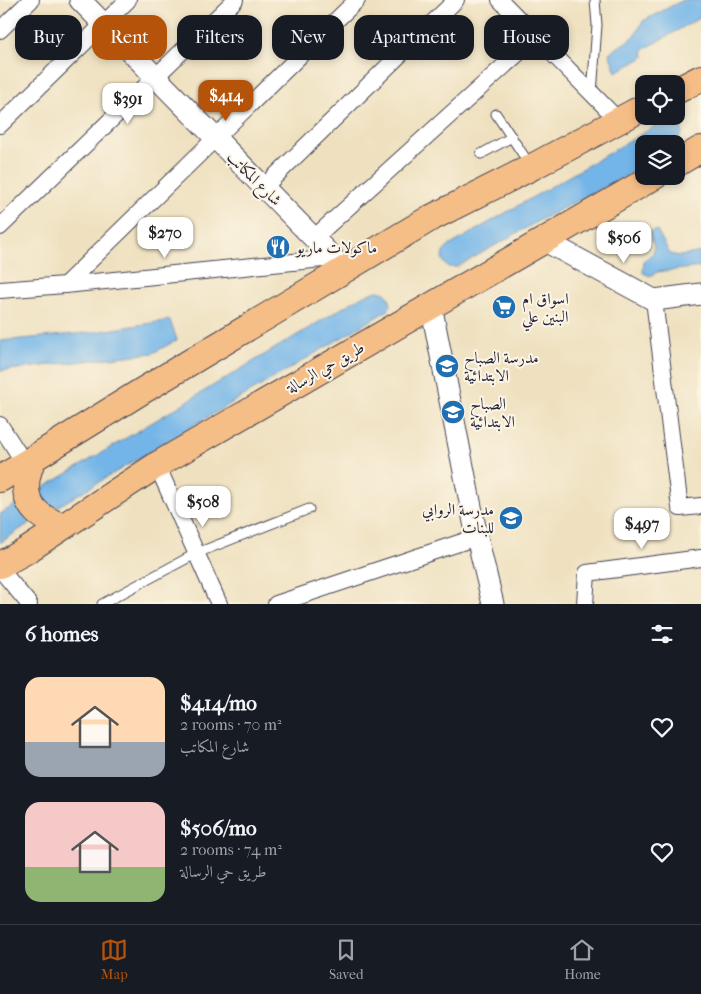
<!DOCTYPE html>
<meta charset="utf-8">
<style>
:root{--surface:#171b24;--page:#20242c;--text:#f1f3f6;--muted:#9ea1a6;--line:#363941;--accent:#b45309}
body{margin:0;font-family:"IM FELL French Canon",Amiri,serif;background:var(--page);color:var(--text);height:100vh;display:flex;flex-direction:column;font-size:19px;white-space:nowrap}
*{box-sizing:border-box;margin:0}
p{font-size:16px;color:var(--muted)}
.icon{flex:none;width:28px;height:28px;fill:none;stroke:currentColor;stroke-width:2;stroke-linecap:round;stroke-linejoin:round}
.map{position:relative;height:604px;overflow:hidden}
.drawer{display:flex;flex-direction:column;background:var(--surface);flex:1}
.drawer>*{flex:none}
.top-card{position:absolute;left:15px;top:15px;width:671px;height:45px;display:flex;gap:10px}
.tools{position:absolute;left:635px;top:75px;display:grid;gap:10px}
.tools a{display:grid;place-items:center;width:50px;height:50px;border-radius:10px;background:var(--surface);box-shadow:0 2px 8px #0003;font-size:25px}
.price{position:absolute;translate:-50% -42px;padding:0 11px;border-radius:10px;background:#fff;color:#222;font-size:16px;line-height:32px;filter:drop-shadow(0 1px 2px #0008)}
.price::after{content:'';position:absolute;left:50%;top:30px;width:15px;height:11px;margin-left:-8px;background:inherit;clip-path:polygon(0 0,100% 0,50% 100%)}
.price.current{background:var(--accent);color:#fff}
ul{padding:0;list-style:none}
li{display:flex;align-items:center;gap:15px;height:125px;padding:0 25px}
li span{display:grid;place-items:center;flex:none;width:140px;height:100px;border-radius:15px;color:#555}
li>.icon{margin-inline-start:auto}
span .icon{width:60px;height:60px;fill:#fffc;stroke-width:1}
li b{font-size:21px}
h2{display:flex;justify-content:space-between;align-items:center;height:60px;padding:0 25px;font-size:21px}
.pill{padding:0 18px;border-radius:15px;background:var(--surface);box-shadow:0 2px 8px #0003;font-size:18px;line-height:45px}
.pill.current{background:var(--accent);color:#fff}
.menu{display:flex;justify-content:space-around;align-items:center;height:70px;border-top:1px solid var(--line);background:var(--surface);font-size:14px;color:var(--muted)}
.menu a{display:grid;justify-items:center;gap:2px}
.menu .current{color:var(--accent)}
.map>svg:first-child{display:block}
.water{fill:#73b5e8;stroke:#4a6c92}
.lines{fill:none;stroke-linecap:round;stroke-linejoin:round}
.service-casing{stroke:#413f4f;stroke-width:11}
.minor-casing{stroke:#413f4f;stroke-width:18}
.tertiary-casing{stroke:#413f4f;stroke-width:23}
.primary-casing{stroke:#413f4f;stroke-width:28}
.service{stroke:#fff;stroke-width:9}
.minor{stroke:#fff;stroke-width:16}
.tertiary{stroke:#fff;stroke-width:21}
.primary{stroke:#f6be87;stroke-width:26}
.labels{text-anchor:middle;stroke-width:4;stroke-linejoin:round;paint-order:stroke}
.street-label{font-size:16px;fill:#22223b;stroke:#fcf5e5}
.poi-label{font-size:16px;fill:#22223b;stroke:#fcf5e5;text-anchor:start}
</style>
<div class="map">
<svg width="701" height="604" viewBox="0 0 701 604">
<rect width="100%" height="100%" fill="#fcf5e5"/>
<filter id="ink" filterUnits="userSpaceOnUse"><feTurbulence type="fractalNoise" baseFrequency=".02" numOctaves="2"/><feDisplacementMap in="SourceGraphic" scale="10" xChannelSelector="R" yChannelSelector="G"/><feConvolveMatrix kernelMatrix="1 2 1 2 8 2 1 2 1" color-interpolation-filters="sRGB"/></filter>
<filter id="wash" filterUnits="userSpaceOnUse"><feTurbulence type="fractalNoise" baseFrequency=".0096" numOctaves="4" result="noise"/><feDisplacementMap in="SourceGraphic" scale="20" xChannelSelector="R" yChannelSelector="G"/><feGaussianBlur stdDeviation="1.12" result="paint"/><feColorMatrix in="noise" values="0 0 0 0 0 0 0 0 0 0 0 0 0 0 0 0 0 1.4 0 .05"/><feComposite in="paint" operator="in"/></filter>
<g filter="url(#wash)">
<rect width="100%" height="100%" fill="#efe1c0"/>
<g class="water">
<path d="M683,0H701V17L643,50L644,57L616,72L609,53L635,36L643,21Z"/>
<path d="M674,118L682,127V134L673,144H644V165L632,173L540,220L457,267H448C438,257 442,251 452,244L664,121Z"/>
<path d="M657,230L670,254L680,256L701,252V267L657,272L650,276L643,273L644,260L653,254L654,246L649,232Z"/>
<path d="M377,291C387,292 389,296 391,305L388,310L25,526L0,543V514L362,296Z"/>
<path d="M170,320L177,340L153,353L0,371V341L95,332Z"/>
</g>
</g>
<g filter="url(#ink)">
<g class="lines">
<g class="service-casing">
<g id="service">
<path d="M592,94L597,25L595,0"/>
<path d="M496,114L530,165"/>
<path d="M481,154L512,137"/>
<path d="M102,604L197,553L309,509"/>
</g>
</g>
<g class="minor-casing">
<g id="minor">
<path d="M500,0L618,120"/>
<path d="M0,30L31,0"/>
<path d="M0,125L128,0"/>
<path d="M264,187L456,0"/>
<path d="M0,227L235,0"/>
<path d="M314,238L536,37"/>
<path d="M65,285L357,0"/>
<path d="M0,290L65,285L333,258"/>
<path d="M654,300L680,508L701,506"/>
<path d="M0,425L25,464"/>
<path d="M157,465L219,604"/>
<path d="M0,569L29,604"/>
<path d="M276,604L477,537"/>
<path d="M585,604L587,573L701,558"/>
</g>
</g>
<g class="tertiary-casing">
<g id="tertiary">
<path d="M80,0L345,270"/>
<path d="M545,241L654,300L701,294"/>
<path d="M431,305L477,537L493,604"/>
</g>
</g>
<g class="primary-casing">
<g id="primary">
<path d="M676,91L701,78"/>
<path d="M676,164L701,149"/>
<path d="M33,459C18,493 27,514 62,526"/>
<path d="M0,479L142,391L429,219L532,167L644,107"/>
<path d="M0,565L26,551L157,465L655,176"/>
</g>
</g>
<use href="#service" class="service"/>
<use href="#minor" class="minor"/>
<use href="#tertiary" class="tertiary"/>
<use href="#primary" class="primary"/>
</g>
</g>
<defs>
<g id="restaurant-disc" transform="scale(1.25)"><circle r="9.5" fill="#1f6fb2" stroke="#fcf5e5"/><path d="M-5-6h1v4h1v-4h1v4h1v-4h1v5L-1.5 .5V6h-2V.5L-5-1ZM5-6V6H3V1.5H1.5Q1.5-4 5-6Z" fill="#fff"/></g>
<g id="supermarket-disc" transform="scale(1.25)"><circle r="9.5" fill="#1f6fb2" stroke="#fcf5e5"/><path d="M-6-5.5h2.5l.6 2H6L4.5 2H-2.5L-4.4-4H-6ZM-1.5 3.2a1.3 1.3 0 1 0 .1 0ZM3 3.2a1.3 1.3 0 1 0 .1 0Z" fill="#fff"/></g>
<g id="school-disc" transform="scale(1.25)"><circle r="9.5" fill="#1f6fb2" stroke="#fcf5e5"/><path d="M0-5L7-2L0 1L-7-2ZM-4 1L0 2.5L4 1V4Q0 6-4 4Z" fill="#fff"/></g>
</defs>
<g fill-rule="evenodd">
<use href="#restaurant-disc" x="278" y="247"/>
<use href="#supermarket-disc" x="504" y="307"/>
<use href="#school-disc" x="447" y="366"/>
<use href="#school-disc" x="453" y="412"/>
<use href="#school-disc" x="511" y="518"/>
</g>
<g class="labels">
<g class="street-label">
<text transform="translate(255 178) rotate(45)" y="6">شارع المكاتب</text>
<text transform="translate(325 367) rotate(-30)" y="6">طريق حي الرسالة</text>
</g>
<g class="poi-label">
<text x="296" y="253">ماكولات ماريو</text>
<text x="522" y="304">اسواق ام<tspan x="522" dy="18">البنين علي</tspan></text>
<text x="464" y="363">مدرسة الصباح<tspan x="464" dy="18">الابتدائية</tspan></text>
<text x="470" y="409">الصباح<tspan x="470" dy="18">الابتدائية</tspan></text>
<text x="494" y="515" text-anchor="end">مدرسة الروابي<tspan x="494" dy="18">للبنات</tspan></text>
</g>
</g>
</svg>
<div class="tools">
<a><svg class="icon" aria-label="locate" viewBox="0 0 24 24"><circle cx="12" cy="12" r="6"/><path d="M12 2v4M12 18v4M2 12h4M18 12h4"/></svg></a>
<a><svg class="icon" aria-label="layers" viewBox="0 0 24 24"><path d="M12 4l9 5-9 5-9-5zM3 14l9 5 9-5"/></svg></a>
</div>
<b class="price current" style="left:226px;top:122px">$414</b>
<b class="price" style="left:128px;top:125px">$391</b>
<b class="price" style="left:165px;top:259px">$270</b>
<b class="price" style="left:624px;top:264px">$506</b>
<b class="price" style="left:203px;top:528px">$508</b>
<b class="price" style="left:642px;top:550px">$497</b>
<div class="top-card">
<a class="pill">Buy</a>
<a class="pill current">Rent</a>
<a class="pill">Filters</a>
<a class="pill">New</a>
<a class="pill">Apartment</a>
<a class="pill">House</a>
</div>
</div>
<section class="drawer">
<h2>6 homes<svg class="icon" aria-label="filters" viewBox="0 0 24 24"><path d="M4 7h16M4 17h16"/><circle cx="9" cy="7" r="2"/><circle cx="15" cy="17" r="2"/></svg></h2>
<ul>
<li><span style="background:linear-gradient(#ffd9b3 65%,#9aa5b1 0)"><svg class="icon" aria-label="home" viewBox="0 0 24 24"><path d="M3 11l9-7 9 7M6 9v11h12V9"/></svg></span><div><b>$414/mo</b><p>2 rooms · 70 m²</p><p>شارع المكاتب</p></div><svg class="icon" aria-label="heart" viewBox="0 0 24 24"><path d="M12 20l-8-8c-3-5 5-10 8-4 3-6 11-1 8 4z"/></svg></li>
<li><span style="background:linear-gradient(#f6c9c9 65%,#8fb573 0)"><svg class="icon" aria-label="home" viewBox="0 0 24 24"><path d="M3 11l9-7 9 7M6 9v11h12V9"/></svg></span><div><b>$506/mo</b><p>2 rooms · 74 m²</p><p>طريق حي الرسالة</p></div><svg class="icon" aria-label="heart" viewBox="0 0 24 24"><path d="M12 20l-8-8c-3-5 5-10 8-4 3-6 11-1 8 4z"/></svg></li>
</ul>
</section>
<nav class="menu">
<a class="current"><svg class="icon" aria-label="map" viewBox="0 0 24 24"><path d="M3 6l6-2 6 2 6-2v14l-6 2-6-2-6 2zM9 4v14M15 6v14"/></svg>Map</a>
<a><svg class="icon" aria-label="saved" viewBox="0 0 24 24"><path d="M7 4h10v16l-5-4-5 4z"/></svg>Saved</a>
<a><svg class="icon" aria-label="home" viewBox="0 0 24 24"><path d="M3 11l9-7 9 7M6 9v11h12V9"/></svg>Home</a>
</nav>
